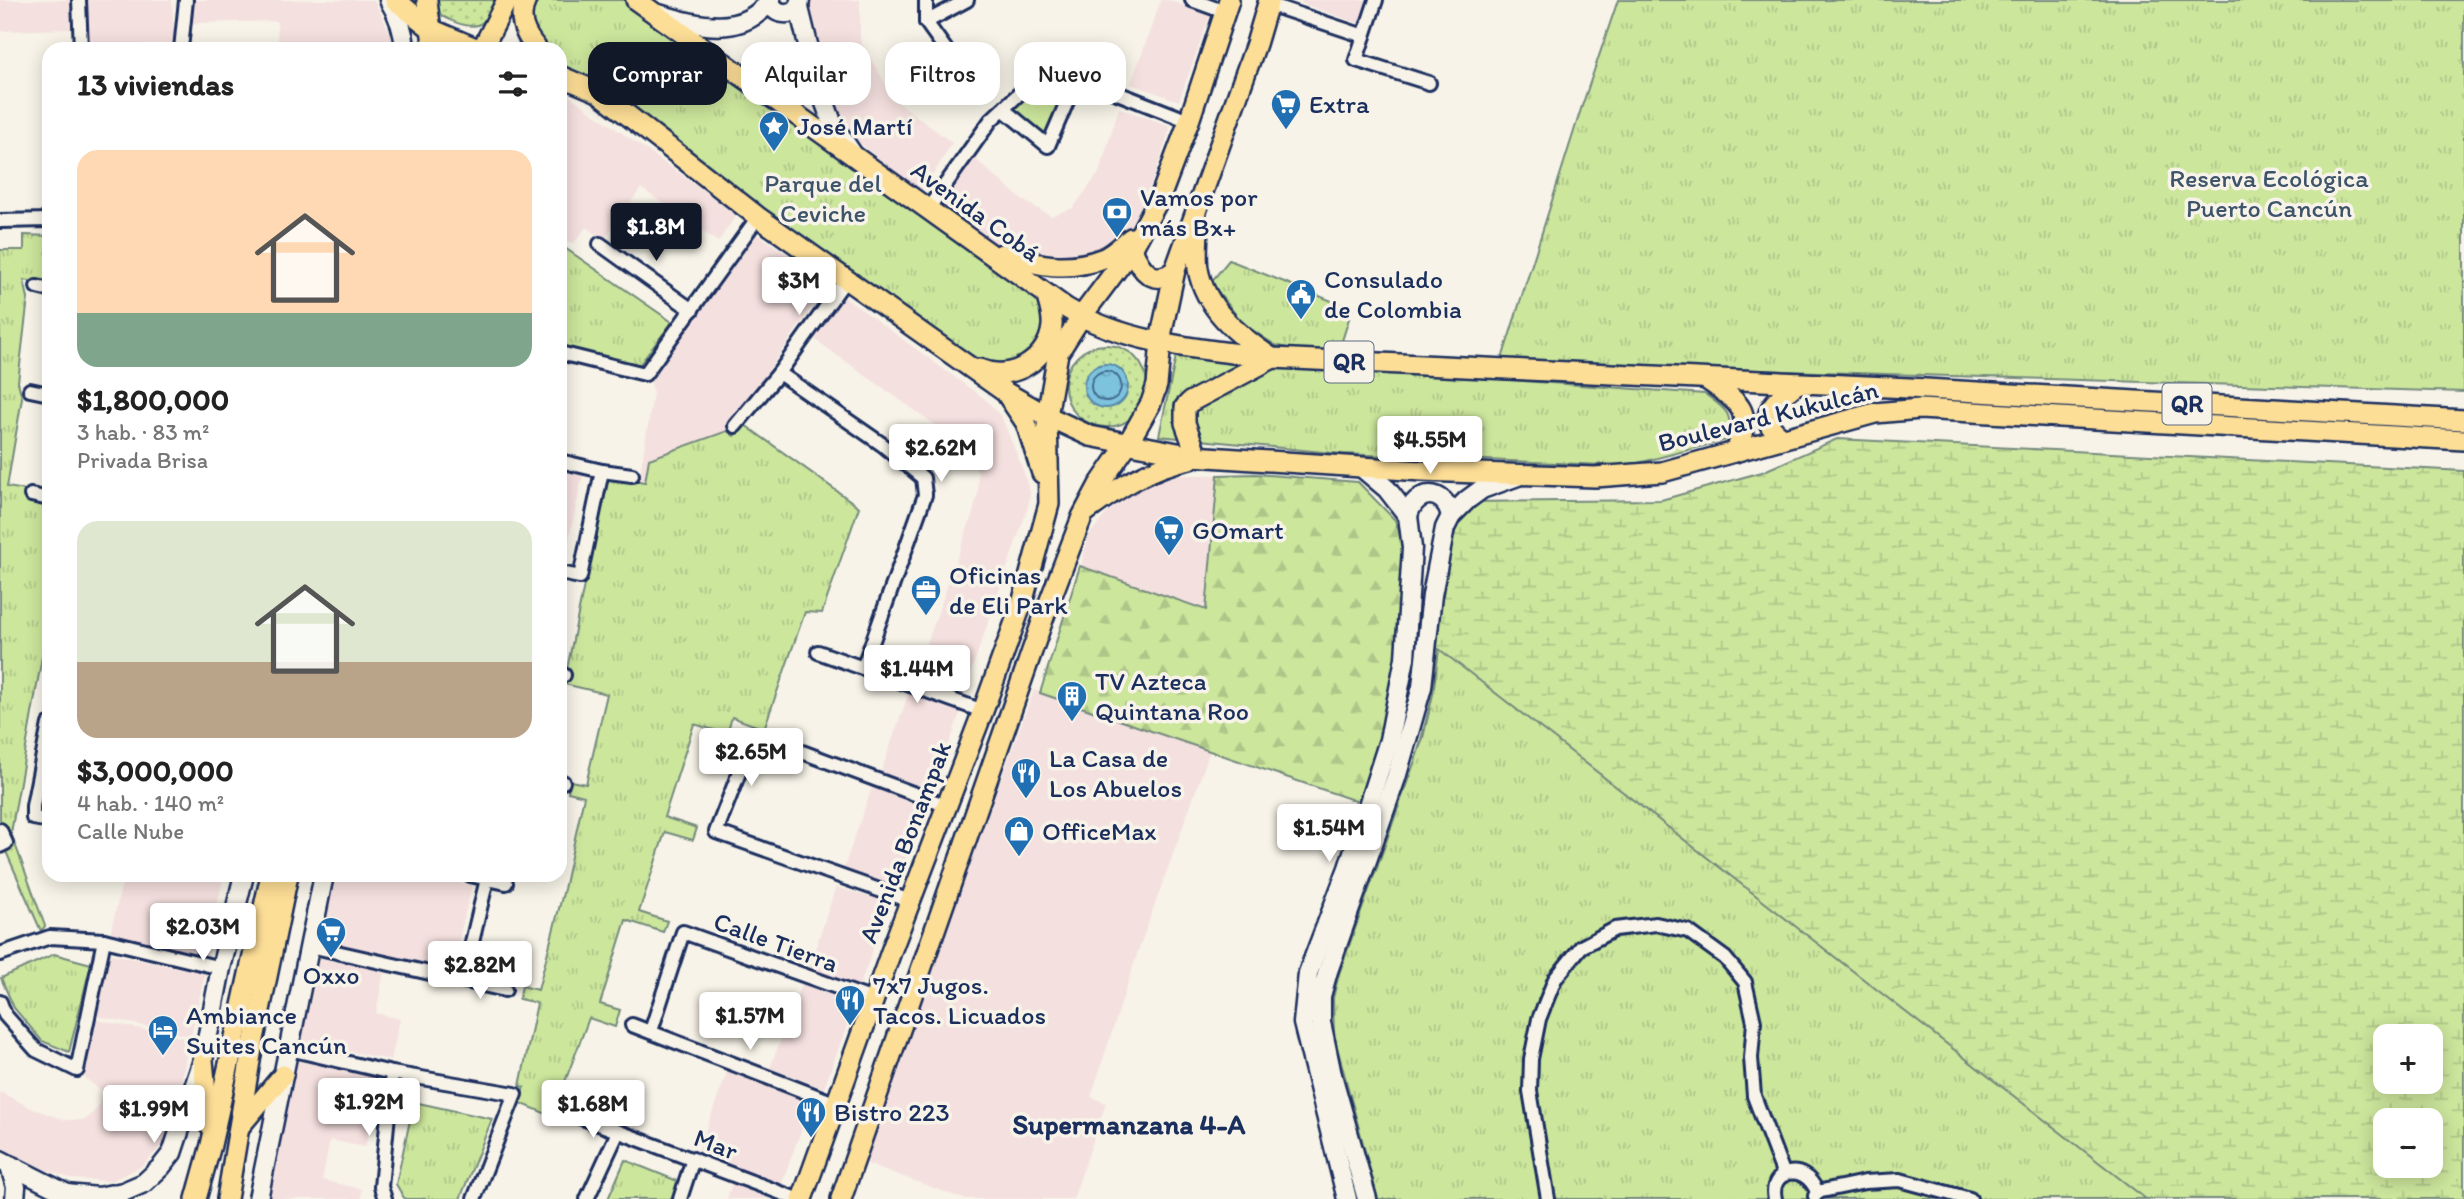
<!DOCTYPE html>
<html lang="es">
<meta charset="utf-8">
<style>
:root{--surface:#fff;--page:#f2f2f2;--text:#222;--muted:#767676;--accent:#111827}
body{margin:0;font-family:Itim,sans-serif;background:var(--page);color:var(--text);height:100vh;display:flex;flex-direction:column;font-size:26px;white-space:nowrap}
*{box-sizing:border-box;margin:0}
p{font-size:23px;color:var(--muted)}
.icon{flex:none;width:38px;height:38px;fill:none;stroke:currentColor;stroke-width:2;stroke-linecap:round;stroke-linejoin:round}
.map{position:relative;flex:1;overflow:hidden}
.drawer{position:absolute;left:42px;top:42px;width:525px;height:840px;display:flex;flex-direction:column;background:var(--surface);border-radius:21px;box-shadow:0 4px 18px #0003}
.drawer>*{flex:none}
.banner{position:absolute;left:588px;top:42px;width:665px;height:63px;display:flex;gap:14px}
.controls{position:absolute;left:2373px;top:1024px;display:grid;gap:14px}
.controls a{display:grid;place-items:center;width:70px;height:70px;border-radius:14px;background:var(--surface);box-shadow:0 4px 18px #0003;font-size:35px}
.price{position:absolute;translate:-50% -60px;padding:0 16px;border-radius:7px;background:#fff;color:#222;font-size:23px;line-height:46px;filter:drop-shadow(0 2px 4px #0008)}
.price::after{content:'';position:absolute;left:50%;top:42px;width:21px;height:16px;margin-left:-10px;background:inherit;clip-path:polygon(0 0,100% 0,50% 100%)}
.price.current{background:var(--accent);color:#fff}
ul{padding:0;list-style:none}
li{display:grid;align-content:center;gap:14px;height:371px;padding:0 35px}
li span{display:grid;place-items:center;height:217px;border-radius:21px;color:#555}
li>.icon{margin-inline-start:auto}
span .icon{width:126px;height:126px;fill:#fffc;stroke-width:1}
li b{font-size:30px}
h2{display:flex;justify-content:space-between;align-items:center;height:84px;padding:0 35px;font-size:30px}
.chip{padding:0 24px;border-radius:21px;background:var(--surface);box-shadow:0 4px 18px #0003;font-size:24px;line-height:63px}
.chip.current{background:var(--accent);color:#fff}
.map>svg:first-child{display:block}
.built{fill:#f4e0df}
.grass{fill:url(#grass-dots);stroke:#748a7d;stroke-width:2}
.forest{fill:url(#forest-firs);stroke:#748a7d;stroke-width:2}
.wetland{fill:url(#wetland-marsh);stroke:#748a7d;stroke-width:2;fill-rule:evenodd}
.park{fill:url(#park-tufts);stroke:#748a7d;stroke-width:2}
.water{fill:url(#water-ripples);stroke:#5688ab;stroke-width:2}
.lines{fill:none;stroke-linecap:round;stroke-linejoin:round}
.shore{stroke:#426a91;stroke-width:2}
.street-casing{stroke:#1b2f5e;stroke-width:18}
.secondary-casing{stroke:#1b2f5e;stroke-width:23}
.primary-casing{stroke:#1b2f5e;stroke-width:24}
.street{stroke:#f7f3e8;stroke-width:12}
.secondary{stroke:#f7f3e8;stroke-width:18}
.primary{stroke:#fdde96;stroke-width:19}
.labels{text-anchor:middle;stroke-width:7;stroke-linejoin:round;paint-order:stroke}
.shield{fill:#f7f3e8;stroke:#5d6a87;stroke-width:2}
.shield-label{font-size:24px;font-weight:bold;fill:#1b2f5e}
.poi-label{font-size:26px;fill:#1b2f5e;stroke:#f7f3e8;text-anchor:start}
.park-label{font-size:26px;fill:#3e546a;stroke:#f7f3e8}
.street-label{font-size:26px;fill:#1b2f5e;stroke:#f7f3e8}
.neighbourhood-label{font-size:28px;font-weight:bold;fill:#1b2f5e;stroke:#f7f3e8}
</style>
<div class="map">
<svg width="2464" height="1199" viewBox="0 0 2464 1199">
<defs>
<pattern id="grass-dots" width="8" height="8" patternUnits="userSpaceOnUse" patternTransform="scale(1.75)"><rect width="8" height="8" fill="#cce69c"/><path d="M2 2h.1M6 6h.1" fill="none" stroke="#afc689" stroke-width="1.8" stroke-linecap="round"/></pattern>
<pattern id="forest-firs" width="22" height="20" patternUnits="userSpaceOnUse" patternTransform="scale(1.75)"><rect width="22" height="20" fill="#cce69c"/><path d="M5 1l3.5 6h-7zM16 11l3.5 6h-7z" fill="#afc689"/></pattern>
<pattern id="wetland-marsh" width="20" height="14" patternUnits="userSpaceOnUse" patternTransform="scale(1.75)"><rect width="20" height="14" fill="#cce69c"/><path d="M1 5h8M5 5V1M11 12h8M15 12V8" fill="none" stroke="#afc689"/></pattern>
<pattern id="park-tufts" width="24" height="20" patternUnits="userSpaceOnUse" patternTransform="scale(1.75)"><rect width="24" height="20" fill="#cce69c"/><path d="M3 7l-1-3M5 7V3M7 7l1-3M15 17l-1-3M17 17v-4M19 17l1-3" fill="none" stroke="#afc689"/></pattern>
<pattern id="water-ripples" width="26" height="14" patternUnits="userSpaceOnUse" patternTransform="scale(1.75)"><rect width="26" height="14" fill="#7dc3de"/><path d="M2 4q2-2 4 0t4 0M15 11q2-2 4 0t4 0" fill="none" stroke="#669fb7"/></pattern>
</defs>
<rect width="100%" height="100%" fill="#f7f3e8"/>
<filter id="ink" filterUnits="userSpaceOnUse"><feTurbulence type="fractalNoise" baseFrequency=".0143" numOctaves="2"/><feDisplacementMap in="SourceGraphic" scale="14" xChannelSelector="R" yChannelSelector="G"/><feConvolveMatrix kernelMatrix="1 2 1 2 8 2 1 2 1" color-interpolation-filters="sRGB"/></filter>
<g filter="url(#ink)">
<g class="built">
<path d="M0,0H70L71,29L0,31Z"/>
<path d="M84,0H172L174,44L85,46Z"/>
<path d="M189,0H374L392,37L393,49H278L277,21L190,23Z"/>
<path d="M804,0H860V40L894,99L952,143L922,193L837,125Z"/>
<path d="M1161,0H1168L1210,15L1179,101L1131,84Z"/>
<path d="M1302,0H1372L1363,25L1301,3Z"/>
<path d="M560,95H568L737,214L718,242L641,188L604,240L586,227L574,243L560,240Z"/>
<path d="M1119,108L1171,126L1153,180L1134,224L1098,256L1049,264L1002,249L937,204L972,156L1022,200L1051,216L1073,208L1099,173Z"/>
<path d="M748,228L829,282L727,431L649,459L645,482L639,481L653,394L650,373Z"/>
<path d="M839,293L986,400L1001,416L1022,467L1030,493L1028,507L964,692L916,675L973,513L978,493V474L974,461L964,450L934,424L810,336Z"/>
<path d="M560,469L583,474L564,561L560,560Z"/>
<path d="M1182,475H1218L1206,610L1081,566L1089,535L1108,512L1136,491L1160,479Z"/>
<path d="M910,690L962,707L933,791L881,772Z"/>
<path d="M1034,690L1210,751L1137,954L1091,1097L1106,1103L1073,1199H964L860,1161Z"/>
<path d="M873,785L926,803L896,887L844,868Z"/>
<path d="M124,875H224L205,960L109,940Z"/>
<path d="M329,875H425L472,885L452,968L315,939Z"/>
<path d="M836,887L890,903L859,987L809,968Z"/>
<path d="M106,953L205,973L191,1036L93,1015Z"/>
<path d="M312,957L384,971L376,1013L400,1019L391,1060L294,1040Z"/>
<path d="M802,984L855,1004L824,1088L770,1068Z"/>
<path d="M93,1019L189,1039L177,1108L162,1145L142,1166L111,1181L72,1179L36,1166L0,1147V1092L33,1109L65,1120H85L97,1109L104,1093L80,1074Z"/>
<path d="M290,1059L380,1079L365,1147L330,1140L322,1180L361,1189V1199H261Z"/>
<path d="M728,1070L812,1101L781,1185L697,1154Z"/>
<path d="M732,1184L771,1199H727Z"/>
</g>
<g class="grass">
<path d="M434,0H497C493,7 488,20 480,24C467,30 447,19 436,12Z"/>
<circle cx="1106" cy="386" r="41"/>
</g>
<path class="forest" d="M1255,474L1358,482L1395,520L1406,553L1399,681L1359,802L1040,693L1080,566L1206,610L1218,475Z"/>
<path class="wetland" d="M1837,439L2464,471V1199H1378L1416,759L1433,694L1447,527L1466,502L1661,500L1762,472ZM2385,1036H2431V1082H2385ZM2385,1120H2431V1166H2385Z"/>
<g class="park">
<path d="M531,0H626L1037,297L1048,328L1038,352L991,373L560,62V49H543L528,21Z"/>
<path d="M1618,0H2464V392L1501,362L1581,109Z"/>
<path d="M1071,84L1046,140L1011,107L1022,95Z"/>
<path d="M24,235L49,236V284L24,280L28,298L18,382L22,398L7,487L49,494V617L11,833L45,926L41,931L0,838V250H24Z"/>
<path d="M562,246L672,322L637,368L560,347V255Z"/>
<path d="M1229,260L1352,309L1336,360L1275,345L1243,324L1211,282Z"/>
<path d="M1176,356L1705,394C1726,409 1732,412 1730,439L1627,466L1343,454L1159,436Z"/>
<path d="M745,425L859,507L822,613L805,612L764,729L732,717L727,734L694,724L664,817L697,828L693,840L665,832L639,912L667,921L663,932L626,920L600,1004L620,1010L615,1027L589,1018L557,1103L575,1110L570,1124L518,1102L524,1087L520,1086L537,1003L519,999L522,986L538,990L564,889L584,796L568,792L570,781L586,784L607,694L564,684L606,476L645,482L649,459L727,431L734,436Z"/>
<path d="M1439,649L2146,1199H1378L1334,1036L1333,998L1339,974L1423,738L1433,694Z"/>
<path d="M54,954L91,964L69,1052L42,1041L14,1008L1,978Z"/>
<path d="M414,1102L492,1119L460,1199H407L404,1198L396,1184Z"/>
<path d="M625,1160L680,1182L673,1199H608Z"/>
</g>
<circle class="water" cx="1106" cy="386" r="22"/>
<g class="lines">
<circle class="shore" cx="1106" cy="386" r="15"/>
<g class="street-casing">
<g id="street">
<path d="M79,0L81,49"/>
<path d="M926,0V22L951,57"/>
<path d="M1192,0L1225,12"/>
<path d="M1376,0L1356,60L1429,83"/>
<path d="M1268,4L1364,36"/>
<path d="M926,22L967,0"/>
<path d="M181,49L186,0"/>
<path d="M1003,109L1048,146L1075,83"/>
<path d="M928,209L991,120L1021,92L1060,81L1102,87L1189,121"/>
<path d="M0,221L49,220"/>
<path d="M600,244L692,310"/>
<path d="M37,287L49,290"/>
<path d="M560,353L645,374L758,217"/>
<path d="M779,373L883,445L923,478L925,495L863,668"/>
<path d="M30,390L49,394"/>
<path d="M735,426L779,373L846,279"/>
<path d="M560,461L602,471L580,577L560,573"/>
<path d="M602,471L632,475"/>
<path d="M31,495L49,499"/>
<path d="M818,652L983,711"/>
<path d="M560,674L564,675"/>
<path d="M49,724L33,806V818L49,821"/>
<path d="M560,781L563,782"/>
<path d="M0,830L6,843L0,846"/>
<path d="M470,875L506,883"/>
<path d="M910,901L716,832L754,734L947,806"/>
<path d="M310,946L505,990"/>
<path d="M0,954L50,937L104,940L221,968"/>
<path d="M463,980L487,879"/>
<path d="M0,1002L5,1015L36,1050L77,1070L104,940"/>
<path d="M632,1025L837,1104"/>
<path d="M651,1031L683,932L873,1000"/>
<path d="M289,1049L392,1073L515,1094L474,1199"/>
<path d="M580,1117L797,1199"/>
<path d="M1817,1192L1865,1182L1900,1180L1970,1199"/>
<path d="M385,1199L381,1187L392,1073"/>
<path d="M587,1199L618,1132"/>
<path d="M680,1199L693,1159"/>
<path d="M1548,1199L1530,1091L1531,1059L1539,1019L1555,979L1581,947L1615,929L1656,924L1688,931L1725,958L1745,982L1754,1022L1751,1058L1754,1096L1784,1175"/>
<path d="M1775,1199C1768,1171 1804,1160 1817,1192L1815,1196"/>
</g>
</g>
<g class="secondary-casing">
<g id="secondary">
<path d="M389,0C399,16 404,31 405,49"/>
<path d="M800,0L799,8L817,81L833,125L852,153"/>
<path d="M770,2C775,15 789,16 799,8"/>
<path d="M659,14C699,26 741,38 771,0"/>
<path d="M1408,516C1415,488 1445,488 1451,516"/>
<path d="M0,1160L75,1198"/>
<path d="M10,1167L16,1187L15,1199"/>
<path d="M66,1194L98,1197L123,1192L144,1183L161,1167L172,1153L203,1060L221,968L244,875"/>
<path d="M258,1199L324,875"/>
<path d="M1347,1199L1303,1023L1308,973L1348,868L1389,740L1405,658L1412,548L1408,516L1387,489L1361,467"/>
<path d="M1367,1199L1332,1075L1321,1022V996L1328,971L1396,778L1422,687L1432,595L1445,528L1451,516L1467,500L1482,489L1518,476"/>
</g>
</g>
<g class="primary-casing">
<g id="primary">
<path d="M395,0L433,30L478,49"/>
<path d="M427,0C428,17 433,32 433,49"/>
<path d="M526,0C517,18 524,34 537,49"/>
<path d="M636,0L1066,308C1128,345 1203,349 1273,358L1909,388L2464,420"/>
<path d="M482,49L507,0"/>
<path d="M560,76L598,92L758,217L1005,392L1047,416L1090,436L1193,456L1422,471L1595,477L1662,472L1875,413L1920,409L2464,440"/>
<path d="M1198,225C1198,240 1196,255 1198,269C1205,308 1238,335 1269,356"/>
<path d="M1132,249C1140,269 1153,288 1175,270"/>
<path d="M1002,254C1038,266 1068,272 1104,258C1114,254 1123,244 1131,238"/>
<path d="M979,369C1011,383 1049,360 1052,326C1053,314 1049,305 1046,294"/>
<path d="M1706,379C1738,402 1756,410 1735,452"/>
<path d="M1008,396L1026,423L1042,473"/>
<path d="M1783,438C1751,417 1778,398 1798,383"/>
<path d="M1197,456L1185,423V407L1190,402L1273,358"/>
<path d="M1087,511C1119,487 1151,467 1190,459"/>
<path d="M203,1060L209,1125"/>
<path d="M240,1126L283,1075"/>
<path d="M196,1199L211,1145L271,875"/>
<path d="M227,1199L252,1049L288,875"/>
<path d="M802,1199L892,949L983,711L1023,600L1049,504L1047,416L1058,353L1081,317L1132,249L1161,195L1189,121L1229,0"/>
<path d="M841,1199L1047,608L1082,517L1099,485L1128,443L1151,403L1157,385L1162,331L1175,270L1256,44L1269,0"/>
</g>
</g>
<use href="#street" class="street"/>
<use href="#secondary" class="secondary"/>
<use href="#primary" class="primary"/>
</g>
</g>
<defs>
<g id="supermarket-pin" transform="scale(1.575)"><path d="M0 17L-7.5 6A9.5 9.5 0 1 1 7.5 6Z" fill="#1f6fb2" stroke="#f7f3e8"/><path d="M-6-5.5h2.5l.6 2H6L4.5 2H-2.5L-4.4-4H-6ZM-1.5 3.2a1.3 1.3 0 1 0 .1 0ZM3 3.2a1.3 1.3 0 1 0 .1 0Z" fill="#fff"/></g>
<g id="sight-pin" transform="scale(1.575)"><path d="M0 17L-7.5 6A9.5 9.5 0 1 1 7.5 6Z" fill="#1f6fb2" stroke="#f7f3e8"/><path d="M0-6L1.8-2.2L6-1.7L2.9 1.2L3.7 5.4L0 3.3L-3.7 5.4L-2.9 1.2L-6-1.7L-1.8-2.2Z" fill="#fff"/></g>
<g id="bank-pin" transform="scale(1.575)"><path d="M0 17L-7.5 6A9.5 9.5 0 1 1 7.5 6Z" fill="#1f6fb2" stroke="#f7f3e8"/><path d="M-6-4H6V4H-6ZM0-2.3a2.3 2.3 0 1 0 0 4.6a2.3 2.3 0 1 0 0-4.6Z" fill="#fff"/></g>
<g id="civic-pin" transform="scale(1.575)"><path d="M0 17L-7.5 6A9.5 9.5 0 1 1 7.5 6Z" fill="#1f6fb2" stroke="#f7f3e8"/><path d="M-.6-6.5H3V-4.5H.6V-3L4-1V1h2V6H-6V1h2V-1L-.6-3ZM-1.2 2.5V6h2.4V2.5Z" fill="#fff"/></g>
<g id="office-pin" transform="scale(1.575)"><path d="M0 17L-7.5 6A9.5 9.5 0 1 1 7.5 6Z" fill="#1f6fb2" stroke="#f7f3e8"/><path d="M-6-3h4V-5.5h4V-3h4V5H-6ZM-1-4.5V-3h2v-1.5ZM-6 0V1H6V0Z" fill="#fff"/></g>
<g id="building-pin" transform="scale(1.575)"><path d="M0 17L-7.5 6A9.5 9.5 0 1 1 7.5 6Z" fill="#1f6fb2" stroke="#f7f3e8"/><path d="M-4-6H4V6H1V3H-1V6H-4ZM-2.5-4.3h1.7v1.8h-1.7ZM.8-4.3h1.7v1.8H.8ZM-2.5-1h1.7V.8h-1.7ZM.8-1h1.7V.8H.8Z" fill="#fff"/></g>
<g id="restaurant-pin" transform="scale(1.575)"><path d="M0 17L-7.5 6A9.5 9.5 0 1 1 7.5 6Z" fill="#1f6fb2" stroke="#f7f3e8"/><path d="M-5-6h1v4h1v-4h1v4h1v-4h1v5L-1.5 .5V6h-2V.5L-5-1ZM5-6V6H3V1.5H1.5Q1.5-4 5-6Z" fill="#fff"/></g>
<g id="shop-pin" transform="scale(1.575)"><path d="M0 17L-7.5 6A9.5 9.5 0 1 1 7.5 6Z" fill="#1f6fb2" stroke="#f7f3e8"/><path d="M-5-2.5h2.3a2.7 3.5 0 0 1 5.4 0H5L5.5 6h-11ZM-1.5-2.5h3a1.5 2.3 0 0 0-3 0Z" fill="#fff"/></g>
<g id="hotel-pin" transform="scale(1.575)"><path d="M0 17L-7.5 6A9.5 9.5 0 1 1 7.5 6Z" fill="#1f6fb2" stroke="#f7f3e8"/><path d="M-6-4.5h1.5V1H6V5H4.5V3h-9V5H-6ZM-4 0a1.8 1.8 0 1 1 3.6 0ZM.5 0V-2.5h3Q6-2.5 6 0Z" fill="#fff"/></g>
</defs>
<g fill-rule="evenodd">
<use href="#supermarket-pin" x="1286" y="104"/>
<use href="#sight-pin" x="774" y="126"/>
<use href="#bank-pin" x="1117" y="212"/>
<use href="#civic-pin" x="1301" y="294"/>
<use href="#supermarket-pin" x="1169" y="530"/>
<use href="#office-pin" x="926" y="590"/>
<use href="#building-pin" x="1072" y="696"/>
<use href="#restaurant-pin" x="1026" y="773"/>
<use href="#shop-pin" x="1019" y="831"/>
<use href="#supermarket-pin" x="331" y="932"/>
<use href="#restaurant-pin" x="850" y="1000"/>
<use href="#hotel-pin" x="163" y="1030"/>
<use href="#restaurant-pin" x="811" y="1112"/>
</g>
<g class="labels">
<g class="shield">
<rect x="1324.5" y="341.5" width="49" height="41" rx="5"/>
<rect x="2162.5" y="383.5" width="49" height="41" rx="5"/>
</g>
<g class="shield-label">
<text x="1349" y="370">QR</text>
<text x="2187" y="412">QR</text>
</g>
<g class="poi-label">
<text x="1309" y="113">Extra</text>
<text x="797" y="135">José Martí</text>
<text x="1140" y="206">Vamos por<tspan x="1140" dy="30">más Bx+</tspan></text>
<text x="1324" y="288">Consulado<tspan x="1324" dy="30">de Colombia</tspan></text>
<text x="1192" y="539">GOmart</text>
<text x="949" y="584">Oficinas<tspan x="949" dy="30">de Eli Park</tspan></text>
<text x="1095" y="690">TV Azteca<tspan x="1095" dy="30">Quintana Roo</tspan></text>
<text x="1049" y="767">La Casa de<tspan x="1049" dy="30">Los Abuelos</tspan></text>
<text x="1042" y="840">OfficeMax</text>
<text x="331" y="984" text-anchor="middle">Oxxo</text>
<text x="873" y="994">7x7 Jugos.<tspan x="873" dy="30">Tacos. Licuados</tspan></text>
<text x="186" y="1024">Ambiance<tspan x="186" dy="30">Suites Cancún</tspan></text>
<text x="834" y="1121">Bistro 223</text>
</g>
<g class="park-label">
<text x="2269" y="187">Reserva Ecológica<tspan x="2269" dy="30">Puerto Cancún</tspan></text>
<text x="823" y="192">Parque del<tspan x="823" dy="30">Ceviche</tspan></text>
</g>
<g class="street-label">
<text transform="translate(976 211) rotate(36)" y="9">Avenida Cobá</text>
<text transform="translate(1768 416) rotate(-14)" y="9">Boulevard Kukulcán</text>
<text transform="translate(905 842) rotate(-69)" y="9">Avenida Bonampak</text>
<text transform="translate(776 942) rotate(20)" y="9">Calle Tierra</text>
<text transform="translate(716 1144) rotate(21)" y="9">Mar</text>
</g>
<g class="neighbourhood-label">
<text x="1129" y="1134">Supermanzana 4-A</text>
</g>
</g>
</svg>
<div class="controls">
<a>+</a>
<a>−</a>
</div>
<b class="price current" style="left:656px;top:263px">$1.8M</b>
<b class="price" style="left:799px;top:317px">$3M</b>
<b class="price" style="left:1430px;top:476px">$4.55M</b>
<b class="price" style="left:941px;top:484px">$2.62M</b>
<b class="price" style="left:917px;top:705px">$1.44M</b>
<b class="price" style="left:751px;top:788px">$2.65M</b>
<b class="price" style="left:1329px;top:864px">$1.54M</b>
<b class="price" style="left:203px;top:963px">$2.03M</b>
<b class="price" style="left:480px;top:1001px">$2.82M</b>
<b class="price" style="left:750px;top:1052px">$1.57M</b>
<b class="price" style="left:369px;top:1138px">$1.92M</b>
<b class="price" style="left:593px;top:1140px">$1.68M</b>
<b class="price" style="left:154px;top:1145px">$1.99M</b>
<div class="banner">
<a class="chip current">Comprar</a>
<a class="chip">Alquilar</a>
<a class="chip">Filtros</a>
<a class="chip">Nuevo</a>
</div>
<section class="drawer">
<h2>13 viviendas<svg class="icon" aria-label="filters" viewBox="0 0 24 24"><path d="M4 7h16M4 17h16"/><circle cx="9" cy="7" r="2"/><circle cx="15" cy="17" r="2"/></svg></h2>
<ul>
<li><span style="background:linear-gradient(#ffd9b3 75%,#7fa58c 0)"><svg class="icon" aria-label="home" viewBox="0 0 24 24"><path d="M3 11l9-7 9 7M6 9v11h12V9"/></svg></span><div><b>$1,800,000</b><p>3 hab. · 83 m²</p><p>Privada Brisa</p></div></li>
<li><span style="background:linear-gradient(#dfe7d0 65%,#b9a48a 0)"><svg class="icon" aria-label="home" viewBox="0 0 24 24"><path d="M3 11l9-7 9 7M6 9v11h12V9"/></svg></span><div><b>$3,000,000</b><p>4 hab. · 140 m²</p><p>Calle Nube</p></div></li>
</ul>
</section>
</div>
